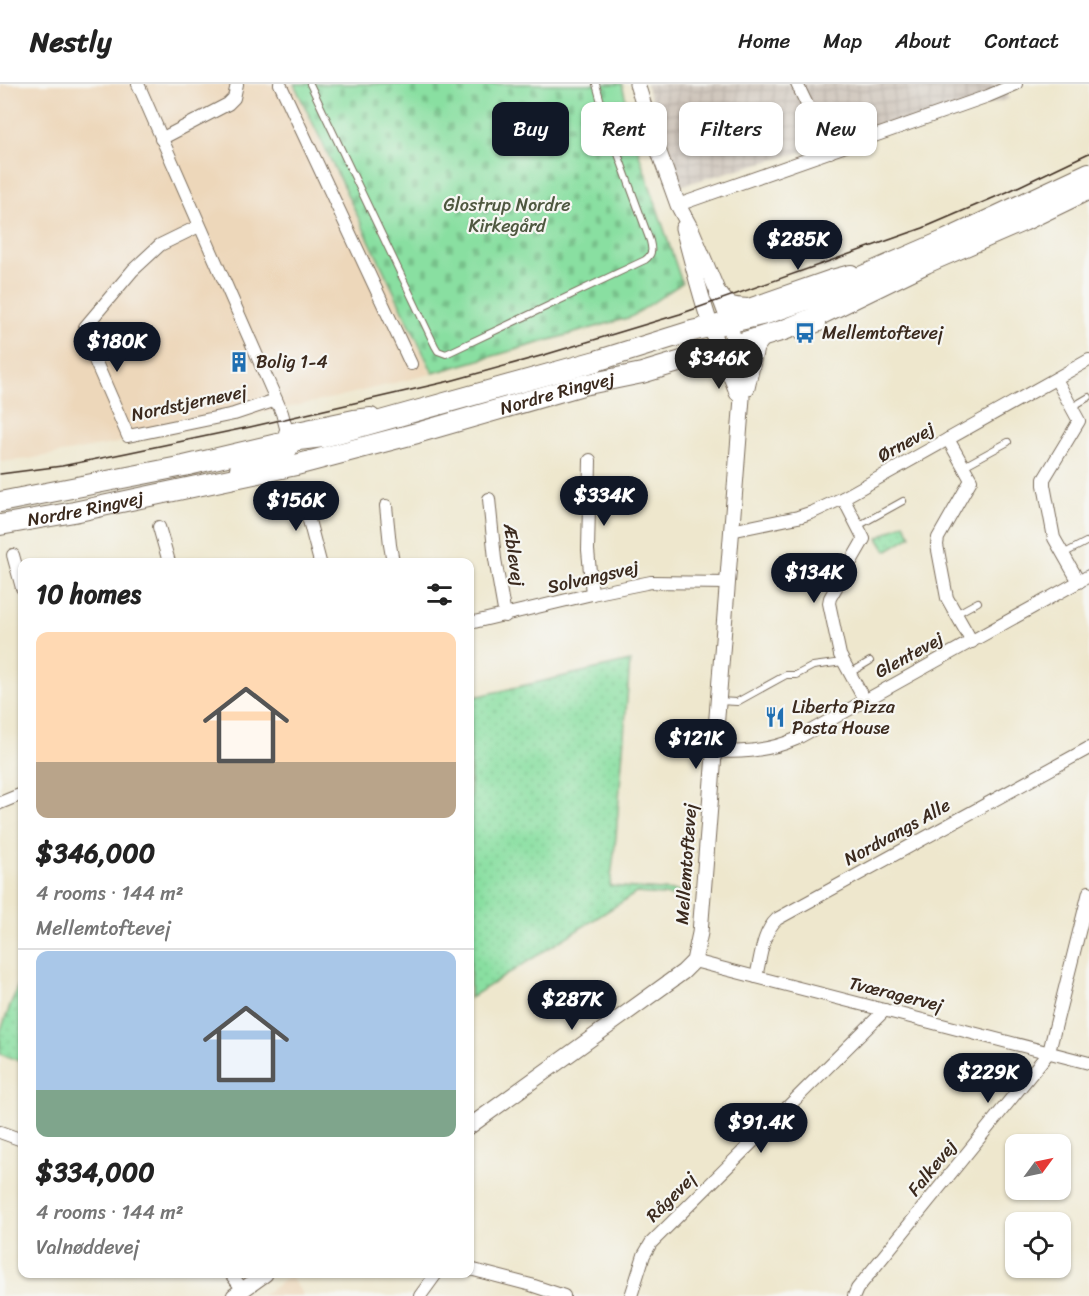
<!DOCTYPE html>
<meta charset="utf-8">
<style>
:root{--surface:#fff;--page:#f2f2f2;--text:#222;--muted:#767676;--line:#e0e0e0;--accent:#111827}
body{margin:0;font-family:Sriracha,sans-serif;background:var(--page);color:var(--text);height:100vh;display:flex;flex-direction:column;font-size:22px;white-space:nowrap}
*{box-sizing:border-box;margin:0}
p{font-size:20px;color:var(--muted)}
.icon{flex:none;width:33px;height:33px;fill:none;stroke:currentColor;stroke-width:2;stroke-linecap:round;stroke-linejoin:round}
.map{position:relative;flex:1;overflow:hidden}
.details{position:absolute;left:18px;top:474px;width:456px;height:720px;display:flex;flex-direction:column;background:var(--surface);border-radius:12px;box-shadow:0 2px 4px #0004}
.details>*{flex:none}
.hud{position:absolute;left:492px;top:18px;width:507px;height:54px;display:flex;gap:12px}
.needle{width:39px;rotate:57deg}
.tools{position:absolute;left:1005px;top:1050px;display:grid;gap:12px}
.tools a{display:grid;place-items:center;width:66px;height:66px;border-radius:12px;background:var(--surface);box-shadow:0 2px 4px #0004;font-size:30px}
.price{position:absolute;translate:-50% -51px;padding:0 14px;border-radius:21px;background:var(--accent);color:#fff;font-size:20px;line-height:39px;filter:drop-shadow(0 2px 3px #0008)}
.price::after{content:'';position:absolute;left:50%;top:36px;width:18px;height:14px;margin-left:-9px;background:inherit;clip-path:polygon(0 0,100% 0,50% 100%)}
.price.current{background:#222;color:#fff}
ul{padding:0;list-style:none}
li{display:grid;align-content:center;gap:12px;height:318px;padding:0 18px}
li+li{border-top:2px solid var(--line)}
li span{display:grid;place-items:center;height:186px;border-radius:12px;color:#555}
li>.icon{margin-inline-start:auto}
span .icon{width:108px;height:108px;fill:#fffc;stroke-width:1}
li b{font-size:26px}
h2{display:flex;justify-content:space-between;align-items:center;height:72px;padding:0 18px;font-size:26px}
.chip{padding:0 21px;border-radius:12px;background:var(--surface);box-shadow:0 2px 4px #0004;font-size:21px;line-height:54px}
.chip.current{background:var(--accent);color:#fff}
header{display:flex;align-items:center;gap:36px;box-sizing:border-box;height:84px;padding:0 30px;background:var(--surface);border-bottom:2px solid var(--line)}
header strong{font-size:28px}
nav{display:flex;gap:33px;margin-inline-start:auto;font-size:21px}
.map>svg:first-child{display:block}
.built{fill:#edd7ba}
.industrial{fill:url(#industrial-grid)}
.cemetery{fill:url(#cemetery-stones);stroke:#628460;stroke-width:1.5}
.park{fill:url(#park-dots);stroke:#628460;stroke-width:1.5}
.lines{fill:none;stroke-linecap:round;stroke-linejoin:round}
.service-casing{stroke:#7a6c5b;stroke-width:8}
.minor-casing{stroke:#7a6c5b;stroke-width:14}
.tertiary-casing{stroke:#7a6c5b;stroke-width:17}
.secondary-casing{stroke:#7a6c5b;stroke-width:20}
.primary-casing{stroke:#7a6c5b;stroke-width:22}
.service{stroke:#fff;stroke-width:6}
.minor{stroke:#fff;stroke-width:12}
.tertiary{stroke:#fff;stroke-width:15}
.secondary{stroke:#fff;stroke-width:18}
.primary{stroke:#fff;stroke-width:20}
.tram{stroke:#3b2a1e;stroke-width:1.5}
.labels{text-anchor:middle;stroke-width:4.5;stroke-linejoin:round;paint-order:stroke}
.park-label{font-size:18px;fill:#4e573f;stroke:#f6f6f2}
.poi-label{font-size:18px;fill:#3b2a1e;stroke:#f6f6f2;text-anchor:start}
.street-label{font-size:18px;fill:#3b2a1e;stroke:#f6f6f2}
</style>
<header>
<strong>Nestly</strong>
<nav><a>Home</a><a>Map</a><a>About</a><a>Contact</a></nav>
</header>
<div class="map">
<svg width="1089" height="1212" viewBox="0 0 1089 1212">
<defs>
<pattern id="industrial-grid" width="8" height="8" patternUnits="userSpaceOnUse" patternTransform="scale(1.5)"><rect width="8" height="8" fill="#ccc2b8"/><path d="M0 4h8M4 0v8" fill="none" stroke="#b0a79e"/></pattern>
<pattern id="cemetery-stones" width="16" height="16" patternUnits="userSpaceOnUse" patternTransform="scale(1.5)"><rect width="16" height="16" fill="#89dfa1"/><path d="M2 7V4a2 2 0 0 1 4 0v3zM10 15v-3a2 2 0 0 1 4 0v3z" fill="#77c08a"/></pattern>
<pattern id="park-dots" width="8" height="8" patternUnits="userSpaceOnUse" patternTransform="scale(1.5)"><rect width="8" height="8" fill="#89dfa1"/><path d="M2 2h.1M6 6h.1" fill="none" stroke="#77c08a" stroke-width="1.8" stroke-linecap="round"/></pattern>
</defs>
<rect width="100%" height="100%" fill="#f6f6f2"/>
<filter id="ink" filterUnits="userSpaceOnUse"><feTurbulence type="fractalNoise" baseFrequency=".0167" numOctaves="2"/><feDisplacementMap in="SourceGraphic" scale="12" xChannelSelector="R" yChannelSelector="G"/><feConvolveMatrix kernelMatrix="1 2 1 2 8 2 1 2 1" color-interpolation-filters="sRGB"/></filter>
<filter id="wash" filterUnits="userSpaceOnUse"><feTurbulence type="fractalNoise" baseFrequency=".008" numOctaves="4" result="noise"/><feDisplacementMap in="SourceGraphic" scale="24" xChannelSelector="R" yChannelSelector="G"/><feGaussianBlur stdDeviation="1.35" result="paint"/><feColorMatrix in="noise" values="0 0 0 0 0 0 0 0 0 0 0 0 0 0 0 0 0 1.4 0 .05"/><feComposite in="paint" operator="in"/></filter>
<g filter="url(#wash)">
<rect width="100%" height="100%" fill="#eee7cd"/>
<g class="built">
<path d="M0,0H292L431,290L333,314L145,354L28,375L0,378Z"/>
<path d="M290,1192L304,1212H262Z"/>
</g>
<path class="industrial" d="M646,0H999L1009,15L749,82L680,102Z"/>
<path class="cemetery" d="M294,0H622L640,73L682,199L631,233L433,289Z"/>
<g class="park">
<path d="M904,439L911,452L886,467L878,454Z"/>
<path d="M630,577L616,753L610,802L687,808L686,813L636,809L470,914V614Z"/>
<path d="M22,892V978L0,970V948Z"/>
</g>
</g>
<g filter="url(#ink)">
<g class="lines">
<g class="service-casing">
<g id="service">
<path d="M310,0L435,262L438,267L446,270L645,176C653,170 652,165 650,157L607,40L596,0"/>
<path d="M799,252L823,243L820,235"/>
<path d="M1072,323L1089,313"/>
<path d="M964,382L1008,358"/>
<path d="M858,442L903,417"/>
<path d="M1063,470L1086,458"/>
<path d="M956,530L978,518"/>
<path d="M850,589L870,577"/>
<path d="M718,617L737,618L786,591H796L813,582L843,578"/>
</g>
</g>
<g class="minor-casing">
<g id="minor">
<path d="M138,0L282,329L289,355"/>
<path d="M280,0L411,280"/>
<path d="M797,0L830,68"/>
<path d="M161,55L228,20L234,14L237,0"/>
<path d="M678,121L988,12L1016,0"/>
<path d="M199,142L160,161L133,186L85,243L84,251L128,352L234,330L276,316"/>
<path d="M1056,295L1079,337L1044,395V401L1054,454L1079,498"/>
<path d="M948,355L971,396L938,454L937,461L947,514L972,558"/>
<path d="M590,376L588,466L592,510"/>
<path d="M302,410L320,478"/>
<path d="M843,414L864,455L830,514L829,519L840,571L865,617"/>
<path d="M489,415L495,475L505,532"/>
<path d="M386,422L390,461L393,478"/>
<path d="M159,443L169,478"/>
<path d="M731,447L798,433L813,428L843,414L1089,276"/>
<path d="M13,471L22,504"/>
<path d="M470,539L592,510L651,498L727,499"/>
<path d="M714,667C741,669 771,666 796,655L1089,492"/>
<path d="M0,719L22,710"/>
<path d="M694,877L1089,979"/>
<path d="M756,893C761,873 762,849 777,835L1089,664"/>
<path d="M0,1048L22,1056"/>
<path d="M470,1185L531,1201L564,1212"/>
<path d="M231,1190L243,1206"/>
<path d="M420,1212L436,1190"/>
<path d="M631,1212L644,1171L651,1159L885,926"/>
<path d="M854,1212L857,1205L1049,968L1089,808"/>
</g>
</g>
<g class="tertiary-casing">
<g id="tertiary">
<path d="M683,144C694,185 704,227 719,266C724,281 733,294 737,309"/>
<path d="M747,304L756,264L765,252"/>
<path d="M470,1042L683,888L694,877L700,849L742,314L740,278L729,238L719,211L692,147L678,121L655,57L637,0"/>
<path d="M234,1212L265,1190"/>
</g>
</g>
<g class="secondary-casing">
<g id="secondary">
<path d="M719,211C728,224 734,223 749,224L832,195L851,190"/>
<path d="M288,349L354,335L371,333"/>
<path d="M239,385L284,371L289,364L290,357"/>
</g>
</g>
<g class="primary-casing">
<g id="primary">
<path d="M0,418L184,382L290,357L323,353L596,277L692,247L766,230L814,213L946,156L1089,89"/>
<path id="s1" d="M0,441L74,428L296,381L417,349L583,301L642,289L784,246L811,235L926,179L1023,137L1089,105"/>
</g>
</g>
<use href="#service" class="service"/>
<use href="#minor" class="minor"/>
<use href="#tertiary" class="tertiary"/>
<use href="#secondary" class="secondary"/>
<use href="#primary" class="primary"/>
<path class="tram" d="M0,390L62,382L126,369L250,343L450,297L544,271L680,230L923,144L1007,108L1089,69"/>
</g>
</g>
<defs>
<g id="bus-bare" transform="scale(1.62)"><path d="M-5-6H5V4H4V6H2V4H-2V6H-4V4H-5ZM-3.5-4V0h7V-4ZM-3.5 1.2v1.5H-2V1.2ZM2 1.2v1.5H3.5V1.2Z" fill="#1f6fb2" stroke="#f6f6f2" stroke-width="2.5" paint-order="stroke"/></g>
<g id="building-bare" transform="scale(1.62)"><path d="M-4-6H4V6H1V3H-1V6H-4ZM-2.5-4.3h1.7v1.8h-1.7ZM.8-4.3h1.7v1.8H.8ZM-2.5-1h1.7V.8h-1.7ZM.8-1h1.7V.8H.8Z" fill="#1f6fb2" stroke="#f6f6f2" stroke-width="2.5" paint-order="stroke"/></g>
<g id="restaurant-bare" transform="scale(1.62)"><path d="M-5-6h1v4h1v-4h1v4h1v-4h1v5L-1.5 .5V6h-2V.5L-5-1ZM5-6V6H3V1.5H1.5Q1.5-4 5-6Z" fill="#1f6fb2" stroke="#f6f6f2" stroke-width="2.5" paint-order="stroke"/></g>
</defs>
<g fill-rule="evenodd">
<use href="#bus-bare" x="805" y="249"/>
<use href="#building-bare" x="239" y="278"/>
<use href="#restaurant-bare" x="775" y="633"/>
</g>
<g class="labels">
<g class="park-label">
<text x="507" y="127">Glostrup Nordre<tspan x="507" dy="21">Kirkegård</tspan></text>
</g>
<g class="poi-label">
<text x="822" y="255">Mellemtoftevej</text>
<text x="256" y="284">Bolig 1-4</text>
<text x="792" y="629">Liberta Pizza<tspan x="792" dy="21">Pasta House</tspan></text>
</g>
<g class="street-label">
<text dy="6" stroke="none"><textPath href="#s1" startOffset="573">Nordre Ringvej</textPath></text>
<text transform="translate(189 319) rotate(-12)" y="6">Nordstjernevej</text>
<text transform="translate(906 358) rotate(-29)" y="6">Ørnevej</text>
<text dy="6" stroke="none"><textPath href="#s1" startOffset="87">Nordre Ringvej</textPath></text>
<text transform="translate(514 471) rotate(82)" y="6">Æblevej</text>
<text transform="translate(593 493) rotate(-13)" y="6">Solvangsvej</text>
<text transform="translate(909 571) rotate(-29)" y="6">Glentevej</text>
<text transform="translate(897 748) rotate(-29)" y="6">Nordvangs Alle</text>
<text transform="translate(686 780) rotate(-86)" y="6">Mellemtoftevej</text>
<text transform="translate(896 910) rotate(14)" y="6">Tværagervej</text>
<text transform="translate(932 1084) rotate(-51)" y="6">Falkevej</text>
<text transform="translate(671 1113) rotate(-45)" y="6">Rågevej</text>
</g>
</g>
</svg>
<div class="tools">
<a><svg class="needle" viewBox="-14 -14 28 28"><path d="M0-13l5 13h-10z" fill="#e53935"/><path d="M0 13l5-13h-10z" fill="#767676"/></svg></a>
<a><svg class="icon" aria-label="locate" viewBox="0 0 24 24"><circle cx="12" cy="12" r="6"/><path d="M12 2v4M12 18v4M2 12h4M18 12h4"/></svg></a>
</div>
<b class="price" style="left:798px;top:187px">$285K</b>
<b class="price" style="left:117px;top:289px">$180K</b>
<b class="price current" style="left:719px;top:306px">$346K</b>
<b class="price" style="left:604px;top:443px">$334K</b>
<b class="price" style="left:296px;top:448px">$156K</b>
<b class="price" style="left:814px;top:520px">$134K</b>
<b class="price" style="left:696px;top:686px">$121K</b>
<b class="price" style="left:572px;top:947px">$287K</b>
<b class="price" style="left:988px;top:1020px">$229K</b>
<b class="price" style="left:761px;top:1070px">$91.4K</b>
<div class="hud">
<a class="chip current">Buy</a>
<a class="chip">Rent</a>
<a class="chip">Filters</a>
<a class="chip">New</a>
</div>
<section class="details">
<h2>10 homes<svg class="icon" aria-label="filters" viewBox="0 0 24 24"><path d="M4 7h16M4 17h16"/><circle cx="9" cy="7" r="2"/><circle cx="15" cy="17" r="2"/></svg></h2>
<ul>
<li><span style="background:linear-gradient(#ffd9b3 70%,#b9a48a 0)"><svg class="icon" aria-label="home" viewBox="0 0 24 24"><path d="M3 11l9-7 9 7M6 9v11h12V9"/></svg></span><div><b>$346,000</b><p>4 rooms · 144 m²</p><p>Mellemtoftevej</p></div></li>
<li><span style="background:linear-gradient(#a9c7e8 75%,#7fa58c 0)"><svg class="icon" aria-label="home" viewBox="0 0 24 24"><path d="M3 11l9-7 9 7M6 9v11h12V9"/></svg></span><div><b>$334,000</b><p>4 rooms · 144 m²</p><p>Valnøddevej</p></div></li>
</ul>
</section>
</div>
